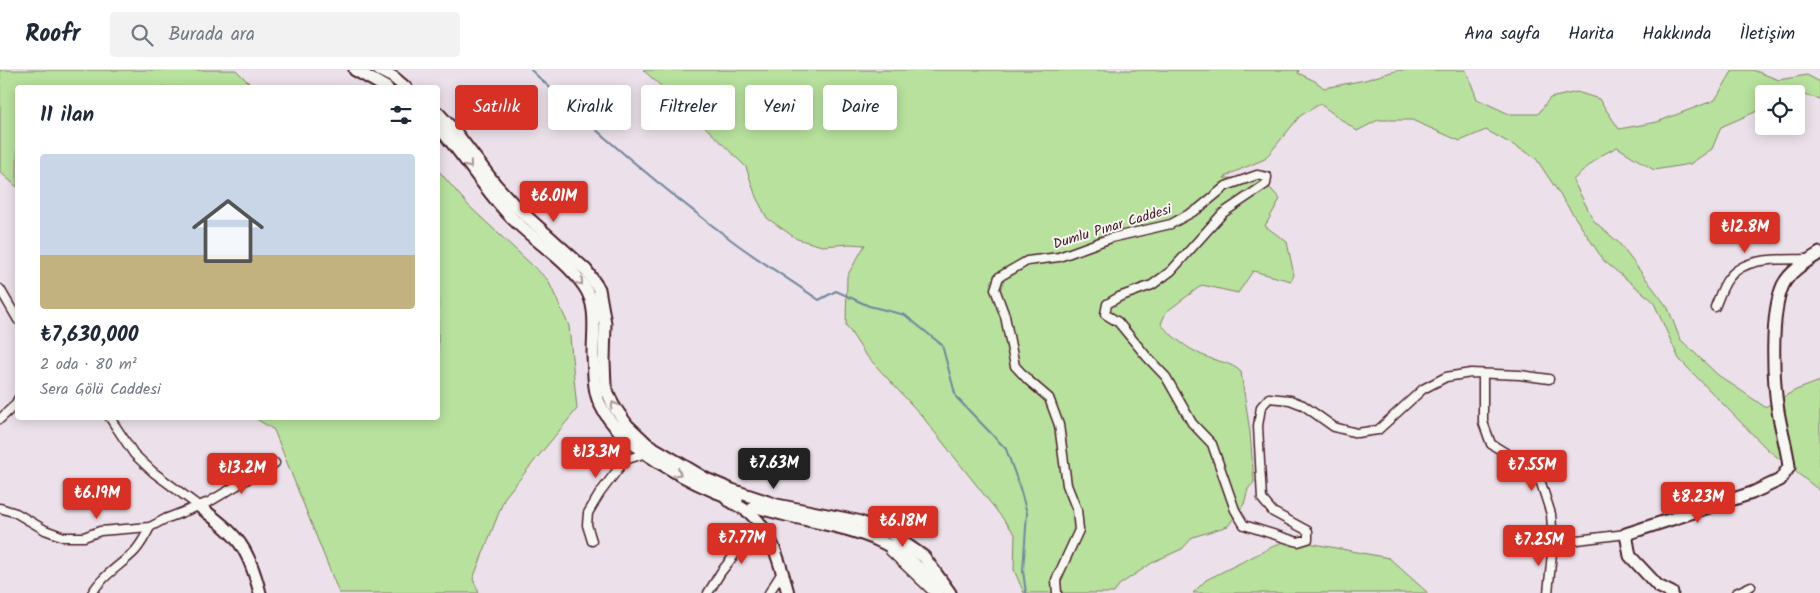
<!DOCTYPE html>
<html lang="tr">
<meta charset="utf-8">
<style>
:root{--surface:#fff;--page:#f2f2f3;--text:#1f2937;--muted:#747a83;--line:#e0e1e3;--accent:#d93025}
body{margin:0;font-family:Kalam,sans-serif;background:var(--page);color:var(--text);height:100vh;display:flex;flex-direction:column;font-size:19px;white-space:nowrap}
*{box-sizing:border-box;margin:0}
p{font-size:16px;color:var(--muted)}
.icon{flex:none;width:28px;height:28px;fill:none;stroke:currentColor;stroke-width:2;stroke-linecap:round;stroke-linejoin:round}
.map{position:relative;flex:1;overflow:hidden}
.side{position:absolute;left:15px;top:15px;width:425px;height:335px;display:flex;flex-direction:column;background:var(--surface);border-radius:5px;box-shadow:0 2px 12px #0003}
.side>*{flex:none}
.top-card{position:absolute;left:455px;top:15px;width:475px;height:45px;display:flex;gap:10px}
.buttons{position:absolute;left:1755px;top:15px;display:grid;gap:10px}
.buttons a{display:grid;place-items:center;width:50px;height:50px;border-radius:5px;background:var(--surface);box-shadow:0 2px 12px #0003;font-size:25px}
.price{position:absolute;translate:-50% -42px;padding:0 11px;border-radius:5px;background:var(--accent);color:#fff;font-size:16px;line-height:32px;filter:drop-shadow(0 1px 2px #0008)}
.price::after{content:'';position:absolute;left:50%;top:30px;width:15px;height:11px;margin-left:-8px;background:inherit;clip-path:polygon(0 0,100% 0,50% 100%)}
.price.selected{background:#222;color:#fff}
ul{padding:0;list-style:none}
li{display:grid;align-content:center;gap:10px;height:265px;padding:0 25px}
li span{display:grid;place-items:center;height:155px;border-radius:5px;color:#555}
li>.icon{margin-inline-start:auto}
span .icon{width:90px;height:90px;fill:#fffc;stroke-width:1}
li b{font-size:21px}
h2{display:flex;justify-content:space-between;align-items:center;height:60px;padding:0 25px;font-size:21px}
.chip{padding:0 18px;border-radius:5px;background:var(--surface);box-shadow:0 2px 12px #0003;font-size:18px;line-height:45px}
.chip.selected{background:var(--accent);color:#fff}
header{display:flex;align-items:center;gap:30px;box-sizing:border-box;height:70px;padding:0 25px;background:var(--surface);border-bottom:1px solid var(--line)}
header strong{font-size:24px}
nav{display:flex;gap:28px;margin-inline-start:auto;font-size:18px}
.search{width:350px;height:45px;background:var(--page);display:flex;align-items:center;gap:12px;box-sizing:border-box;padding:0 18px;border-radius:5px;color:var(--muted);font-size:19px}
.map>svg:first-child{display:block}
.green{fill:#b7e19d;stroke:#808064}
.lines{fill:none;stroke-linecap:round;stroke-linejoin:round}
.stream{stroke:#72869f;stroke-width:2}
.street-casing{stroke:#4a1f2b;stroke-width:11}
.secondary-casing{stroke:#4a1f2b;stroke-width:15}
.street{stroke:#f6f6f2;stroke-width:8}
.secondary{stroke:#f6f6f2;stroke-width:11}
.oneway{stroke:#a99598}
.labels{text-anchor:middle;stroke-width:4;stroke-linejoin:round;paint-order:stroke}
.street-label{font-size:14px;fill:#4a1f2b;stroke:#f6f6f2}
</style>
<header>
<strong>Roofr</strong>
<div class="search"><svg class="icon" aria-label="search" viewBox="0 0 24 24"><circle cx="10" cy="10" r="6"/><path d="M15 15l6 6"/></svg>Burada ara</div>
<nav><a>Ana sayfa</a><a>Harita</a><a>Hakkında</a><a>İletişim</a></nav>
</header>
<div class="map">
<svg width="1820" height="523" viewBox="0 0 1820 523">
<rect width="100%" height="100%" fill="#ece1ea"/>
<filter id="ink" filterUnits="userSpaceOnUse"><feTurbulence type="fractalNoise" baseFrequency=".02" numOctaves="2"/><feDisplacementMap in="SourceGraphic" scale="10" xChannelSelector="R" yChannelSelector="G"/><feConvolveMatrix kernelMatrix="1 2 1 2 8 2 1 2 1" color-interpolation-filters="sRGB"/></filter>
<g filter="url(#ink)">
<g class="green">
<path d="M0,0H236L253,17L18,18L17,117L0,102Z"/>
<path d="M643,0H1299L1298,3L1315,11L1324,18L1365,10L1398,0H1466L1477,29L1509,44H1538L1550,28L1577,22L1599,29L1619,59L1657,52L1715,30L1733,0H1753L1779,10L1807,5L1820,12V29L1795,23L1764,24V38L1721,57L1712,79L1690,94L1654,100L1617,77L1600,86L1573,110L1594,151L1619,173L1668,238L1680,269L1718,305L1765,337L1796,320L1820,311V421L1767,379L1679,289L1653,231L1604,191L1535,87L1486,60L1460,71L1412,50H1378L1357,61L1320,34L1300,46L1265,89L1232,103L1224,108L1258,109L1271,119L1280,129L1265,156L1287,172L1294,205L1291,211L1253,201L1238,223L1202,215L1166,242L1161,254C1172,267 1187,278 1202,285C1216,292 1230,291 1241,302L1250,362L1254,412L1248,419L1244,434L1228,456L1193,467L1182,479L1155,491L1119,515L1114,523H1024L1014,500L1015,464L922,346L865,284L846,255L847,206L865,175L850,174L822,176L797,169L767,148L756,127L746,97L686,38Z"/>
<path d="M438,100L469,136L548,210L569,256L577,339L505,427L473,509L479,523H339L274,360L255,348H438Z"/>
<path d="M1288,469L1389,488L1428,523H1193L1206,510Z"/>
</g>
<g class="lines">
<path class="stream" d="M531,0C595,61 663,119 734,172C761,192 790,210 819,230L836,221L869,236L905,245L942,275L956,327L1006,379L1019,415L1027,443L1023,501L1026,523"/>
<g class="street-casing">
<g id="street">
<path d="M0,219L18,250"/>
<path d="M1715,237C1719,228 1722,217 1728,209C1745,185 1783,190 1808,189"/>
<path d="M1483,304V352L1491,374L1527,396L1541,413L1551,444L1553,473L1626,464"/>
<path d="M110,348L134,384L153,402L200,437"/>
<path d="M0,349L15,335L18,329"/>
<path d="M0,438L16,443L45,460L64,467H84L100,461L150,457L165,449L209,432L275,393"/>
<path d="M592,471L587,455L588,443L600,423L625,390L649,382"/>
<path d="M890,481L931,520"/>
<path d="M92,523C103,505 120,496 135,481C141,474 146,465 150,457"/>
<path d="M708,523L721,502L759,454"/>
<path d="M769,523L783,501"/>
<path d="M1057,523L1056,510L1079,460L1077,440L1067,415L1059,355L1049,328L1028,310L1015,296L1005,246L995,219L999,207L1027,191L1059,187L1111,168L1171,154L1198,139L1226,116L1257,105L1267,107L1266,114L1223,143L1171,201L1152,215L1119,227L1107,234L1105,244L1118,252L1147,287L1166,307L1192,353L1212,374L1235,440L1244,455L1298,472L1308,469V461L1273,442L1262,429L1258,356L1261,337L1269,328L1290,330L1303,335L1334,357L1357,363L1378,360L1423,319L1446,307L1471,303L1520,305L1549,309"/>
<path d="M1548,523L1553,473"/>
<path d="M1736,523L1751,516"/>
</g>
</g>
<g class="secondary-casing">
<g id="secondary">
<path d="M355,0L387,18"/>
<path d="M379,0L393,7L406,18"/>
<path d="M438,43L457,64L495,114L515,136L586,200L599,219L605,253L604,291L605,316L613,335L627,355L647,374L706,409L732,420L777,435L857,451L890,463L924,487L950,523"/>
<path d="M438,57C465,85 484,120 512,148C535,171 565,189 584,216C598,235 593,262 593,285C594,301 593,320 600,334C620,378 694,415 737,430"/>
<path d="M727,429C734,434 743,438 750,443C772,462 781,496 788,523"/>
<path d="M754,436C822,459 898,454 938,523"/>
<path d="M200,437C238,466 248,476 260,523"/>
<path d="M1672,523L1658,516L1630,486L1626,464L1752,423L1780,410L1789,397C1787,378 1781,360 1778,341C1773,309 1770,244 1783,215C1790,201 1807,191 1820,183"/>
</g>
</g>
<use href="#street" class="street"/>
<use href="#secondary" class="secondary"/>
</g>
<defs><path id="oneway-chevron" d="M-2-3.5L2.5 0L-2 3.5" fill="none" stroke-width="1.6" stroke-linecap="round" stroke-linejoin="round" transform="scale(1.25)"/></defs>
<g class="oneway">
<use href="#oneway-chevron" transform="translate(469 95) rotate(52)"/>
<use href="#oneway-chevron" transform="translate(580 212) rotate(50)"/>
<use href="#oneway-chevron" transform="translate(614 335) rotate(-119)"/>
<use href="#oneway-chevron" transform="translate(678 403) rotate(31)"/>
</g>
</g>
<g class="labels">
<g class="street-label">
<text transform="translate(1112 156) rotate(-17)" y="5">Dumlu Pınar Caddesi</text>
</g>
</g>
</svg>
<div class="buttons">
<a><svg class="icon" aria-label="locate" viewBox="0 0 24 24"><circle cx="12" cy="12" r="6"/><path d="M12 2v4M12 18v4M2 12h4M18 12h4"/></svg></a>
</div>
<b class="price" style="left:554px;top:153px">₺6.01M</b>
<b class="price" style="left:1745px;top:184px">₺12.8M</b>
<b class="price" style="left:596px;top:409px">₺13.3M</b>
<b class="price selected" style="left:774px;top:420px">₺7.63M</b>
<b class="price" style="left:1532px;top:422px">₺7.55M</b>
<b class="price" style="left:242px;top:425px">₺13.2M</b>
<b class="price" style="left:97px;top:450px">₺6.19M</b>
<b class="price" style="left:1698px;top:454px">₺8.23M</b>
<b class="price" style="left:903px;top:478px">₺6.18M</b>
<b class="price" style="left:742px;top:495px">₺7.77M</b>
<b class="price" style="left:1539px;top:497px">₺7.25M</b>
<div class="top-card">
<a class="chip selected">Satılık</a>
<a class="chip">Kiralık</a>
<a class="chip">Filtreler</a>
<a class="chip">Yeni</a>
<a class="chip">Daire</a>
</div>
<section class="side">
<h2>11 ilan<svg class="icon" aria-label="filters" viewBox="0 0 24 24"><path d="M4 7h16M4 17h16"/><circle cx="9" cy="7" r="2"/><circle cx="15" cy="17" r="2"/></svg></h2>
<ul>
<li><span style="background:linear-gradient(#c9d6e8 65%,#c2b280 0)"><svg class="icon" aria-label="home" viewBox="0 0 24 24"><path d="M3 11l9-7 9 7M6 9v11h12V9"/></svg></span><div><b>₺7,630,000</b><p>2 oda · 80 m²</p><p>Sera Gölü Caddesi</p></div></li>
</ul>
</section>
</div>
